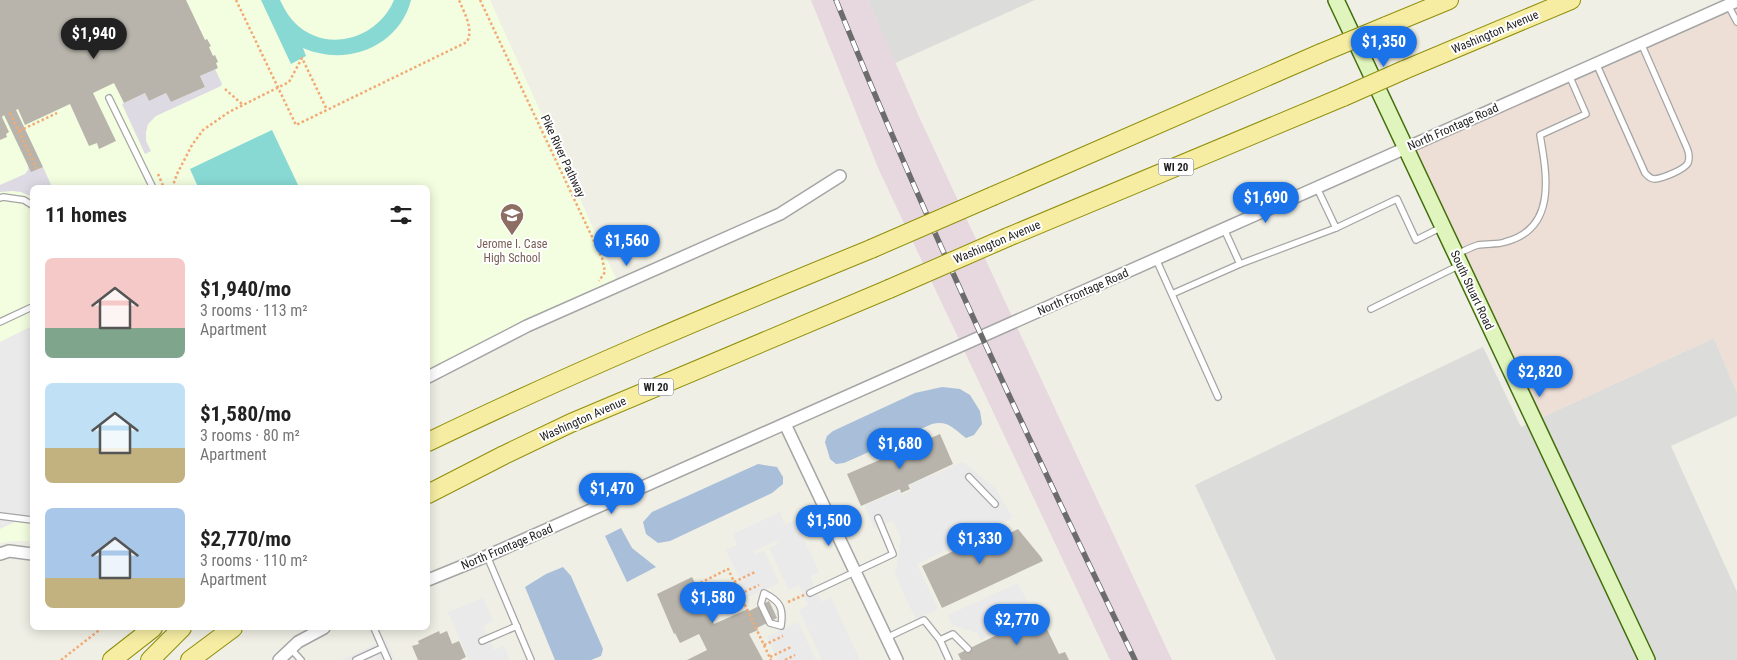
<!DOCTYPE html>
<meta charset="utf-8">
<style>
:root{--surface:#fff;--page:#f6f6f6;--text:#222;--muted:#767676;--accent:#1a73e8}
body{margin:0;font-family:"Roboto Condensed",sans-serif;background:var(--page);color:var(--text);height:100vh;display:flex;flex-direction:column;font-size:19px;white-space:nowrap}
*{box-sizing:border-box;margin:0}
p{font-size:16px;color:var(--muted)}
.icon{flex:none;width:28px;height:28px;fill:none;stroke:currentColor;stroke-width:2;stroke-linecap:round;stroke-linejoin:round}
.map{position:relative;flex:1;overflow:hidden}
.details{position:absolute;left:30px;top:185px;width:400px;height:445px;display:flex;flex-direction:column;background:var(--surface);border-radius:8px;box-shadow:0 2px 12px #0003}
.details>*{flex:none}
.price{position:absolute;translate:-50% -42px;padding:0 11px;border-radius:18px;background:var(--accent);color:#fff;font-size:16px;line-height:32px;filter:drop-shadow(0 1px 2px #0008)}
.price::after{content:'';position:absolute;left:50%;top:30px;width:15px;height:11px;margin-left:-8px;background:inherit;clip-path:polygon(0 0,100% 0,50% 100%)}
.price.current{background:#222;color:#fff}
ul{padding:0;list-style:none}
li{display:flex;align-items:center;gap:15px;height:125px;padding:0 15px}
li span{display:grid;place-items:center;flex:none;width:140px;height:100px;border-radius:8px;color:#555}
li>.icon{margin-inline-start:auto}
span .icon{width:60px;height:60px;fill:#fffc;stroke-width:1}
li b{font-size:21px}
h2{display:flex;justify-content:space-between;align-items:center;height:60px;padding:0 15px;font-size:21px}
.map>svg:first-child{display:block}
.residential{fill:#dcdcdb}
.commercial{fill:#eedfd6}
.industrial{fill:#e7d8df}
.education{fill:#f3fde0}
.pitch{fill:#88d9d4}
.parking{fill:#eaeaea}
.plaza{fill:#dddae4}
.water{fill:#a8bed9}
.building{fill:#b8b4ab}
.lines{fill:none;stroke-linecap:round;stroke-linejoin:round}
.lane-casing{stroke:#a5a5a5;stroke-width:8}
.street-casing{stroke:#a5a5a5;stroke-width:14}
.secondary-casing{stroke:#436f0c;stroke-width:18}
.primary-casing{stroke:#8f8f0a;stroke-width:20}
.path{stroke:#f1aa74;stroke-width:2.5;stroke-dasharray:2.5 2.5;stroke-linecap:butt}
.lane{stroke:#fff;stroke-width:5.5}
.street{stroke:#fff;stroke-width:11}
.secondary{stroke:#e0f5bd;stroke-width:15}
.primary{stroke:#f6eda3;stroke-width:18}
.rail-casing{stroke:#6c6c6c;stroke-width:5.5}
.rail{stroke:#fff;stroke-width:4;stroke-dasharray:11;stroke-linecap:butt}
.primary-bridge-casing{stroke:#8f8f0a;stroke-width:20;stroke-linecap:butt}
.primary-bridge{stroke:#f6eda3;stroke-width:18}
.labels{text-anchor:middle;stroke-width:4;stroke-linejoin:round;paint-order:stroke}
.shield{fill:#fff;stroke:#626262;stroke-width:1}
.shield-label{font-size:11px;font-weight:bold;fill:#1e1e1e}
.street-label{font-size:12px;fill:#1e1e1e;stroke:#fff}
.education-label{font-size:12px;fill:#785e54;stroke:#fff}
</style>
<div class="map">
<svg width="1737" height="660" viewBox="0 0 1737 660">
<rect width="100%" height="100%" fill="#efefe5"/>
<g class="residential">
<path d="M868,0H1035L895,63Z"/>
<path d="M1714,338L1737,393V416L1671,446L1737,592V660H1276L1195,485L1483,347L1521,427Z"/>
</g>
<path class="commercial" d="M1737,1V393L1714,338L1534,421L1405,148Z"/>
<path class="industrial" d="M811,0H868L921,121L1172,660H1110L879,170Z"/>
<path class="education" d="M0,0H490L619,285L428,377V188H32V541H13L0,543Z"/>
<g class="pitch">
<path d="M261,0H280C284,8 288,16 295,23C326,54 378,39 394,0H411C399,47 346,67 303,48L306,56L291,64Z"/>
<path d="M272,130L299,187H198L190,169Z"/>
</g>
<g class="parking">
<path d="M32,326V514L0,529V342Z"/>
<path d="M963,462L995,488L1013,518L917,564L938,609L916,620L895,574L901,539L893,521L874,528L865,505L898,491L901,495L912,491L910,485Z"/>
<path d="M780,512L785,525L795,520L819,572L811,576V579L821,601H824L831,598L860,660H822L799,610L808,605L799,585L789,590L769,548L778,544L776,541L754,551L756,554L764,550L779,583L748,597L726,550L737,545L733,534Z"/>
<path d="M1018,583L1034,615L981,640L977,633L952,625L948,615Z"/>
<path d="M483,598L493,621L483,626L494,650L504,646L510,660H469L448,612Z"/>
<path d="M798,622L816,660H778L767,637Z"/>
<path d="M386,639L395,660H377L375,657L369,660H341Z"/>
</g>
<g class="plaza">
<path d="M215,69L222,84L221,86L156,116L148,124L146,132V141L151,151L145,154L122,104L145,93L149,101L166,93L171,102L205,87L200,76Z"/>
<path d="M28,164L43,167L52,187L32,188V197L21,192L12,191L0,192V185L25,174L28,170Z"/>
</g>
<g class="water">
<path d="M942,387L960,389L970,395L980,411L982,424L974,435L966,438C954,429 948,420 932,424L844,463L836,464L830,459L825,442L827,436L833,431L915,393Z"/>
<path d="M758,464L777,467L783,477V484L772,493L670,541L658,543L646,534L643,522L652,512Z"/>
<path d="M621,528L632,548L656,567L627,582L605,536Z"/>
<path d="M563,567L571,576L603,649L601,656L591,660H555L525,587L546,574Z"/>
</g>
<g class="building">
<path d="M0,0H186L205,40L207,39L211,46L209,47L213,56L215,55L218,62L216,63L218,68L200,76L205,87L171,102L166,93L149,101L145,93L124,103L114,83L93,93L116,141L99,149L97,143L89,146L70,104L25,125L18,109L16,110L43,167L31,172L4,115L2,117L9,132L6,134L7,137L0,140Z"/>
<path d="M940,434L953,464L908,485L910,489L901,493L900,489L861,506L847,474Z"/>
<path d="M1002,528L1006,535L1018,529L1041,557L1043,561L942,608L922,566Z"/>
<path d="M692,577L712,616L710,617L714,624L748,609L749,611L769,601L777,618L757,628L758,630L749,634L763,660H687L707,650L699,634L680,643L675,633L674,634L657,594Z"/>
<path d="M1041,617L1059,654L1065,652L1069,660H961L958,654L1009,629L1011,631Z"/>
<path d="M439,631L440,634L447,631L452,644L459,641L466,657L460,660H418L412,646L419,644L418,641Z"/>
</g>
<g class="lines">
<g class="lane-casing">
<g id="lane">
<path d="M1728,5L1737,22"/>
<path d="M1596,63L1645,173C1648,176 1650,179 1655,179C1663,178 1684,170 1688,163C1690,158 1689,153 1687,148L1641,43"/>
<path d="M109,98L153,188"/>
<path d="M1317,188L1336,228L1397,199L1416,240L1442,227"/>
<path d="M0,198L3,197L24,200L32,205"/>
<path d="M1457,254C1464,251 1471,247 1478,245C1487,243 1497,245 1505,242C1557,229 1547,175 1540,135L1586,114L1569,75"/>
<path d="M1156,259L1218,397"/>
<path d="M1240,264L1336,228"/>
<path d="M1172,294L1240,264L1224,229"/>
<path d="M1371,309L1460,265"/>
<path d="M0,322L32,307"/>
<path d="M969,477L995,504"/>
<path d="M0,516L32,520"/>
<path d="M487,556L531,660"/>
<path d="M764,593C780,601 784,608 781,626L770,623L761,604Z"/>
<path d="M810,593L893,554L878,518"/>
<path d="M374,628L388,660"/>
<path d="M886,638L924,620L940,640L949,660"/>
<path d="M940,640L953,634L968,649"/>
<path d="M482,641L517,626"/>
<path d="M290,648L301,660"/>
<path d="M356,660L382,648"/>
</g>
</g>
<g class="street-casing">
<g id="street">
<path d="M428,377L527,326L780,214L840,176"/>
<path d="M785,424L897,660"/>
<path d="M0,554L9,551L32,554"/>
<path d="M428,580L487,556L1737,1"/>
<path d="M279,660L298,642L324,628"/>
</g>
</g>
<g class="secondary-casing">
<path id="secondary" d="M1336,0L1647,660"/>
</g>
<g class="primary-casing">
<g id="primary">
<path d="M1386,26L1449,0"/>
<path d="M1404,70L1571,0"/>
<path d="M993,196L1321,53"/>
<path d="M1008,237L1343,97"/>
<path d="M428,442C573,372 722,310 871,249"/>
<path d="M428,494L504,455L571,423L889,289"/>
<path d="M112,660L153,628"/>
<path d="M150,660L182,628"/>
<path d="M190,660L233,628"/>
</g>
</g>
<g class="path">
<path d="M236,0L296,125L467,42C474,28 464,13 459,0"/>
<path d="M480,0L602,258L605,272L599,281"/>
<path d="M225,89L243,105"/>
<path d="M10,113L37,169"/>
<path d="M19,131L57,113"/>
<path d="M158,174L164,188"/>
<path d="M172,188L177,174L192,145L203,130L229,112L289,82L302,58L327,110"/>
<path d="M734,582L755,572"/>
<path d="M696,585L728,569L771,660"/>
<path d="M740,594L759,585"/>
<path d="M788,602L804,595"/>
<path d="M764,645L783,636"/>
<path d="M770,657L791,647"/>
<path d="M61,660L102,628"/>
<path d="M785,660L795,655"/>
</g>
<use href="#lane" class="lane"/>
<use href="#street" class="street"/>
<use href="#secondary" class="secondary"/>
<use href="#primary" class="primary"/>
<g class="rail-casing">
<path id="rail" d="M836,0C926,224 1030,442 1135,660"/>
</g>
<use href="#rail" class="rail"/>
<g class="primary-bridge-casing">
<g id="primary-bridge">
<path d="M1321,53L1386,26"/>
<path d="M1343,97L1404,70"/>
<path d="M871,249L993,196"/>
<path d="M889,289L1008,237"/>
</g>
</g>
<use href="#primary-bridge" class="primary-bridge"/>
</g>
<defs>
<g id="school-pin" transform="scale(1.25)"><path d="M0 17L-7.5 6A9.5 9.5 0 1 1 7.5 6Z" fill="#8d6e63" stroke="#fff"/><path d="M0-5L7-2L0 1L-7-2ZM-4 1L0 2.5L4 1V4Q0 6-4 4Z" fill="#fff"/></g>
</defs>
<g fill-rule="evenodd">
<use href="#school-pin" x="512" y="215"/>
</g>
<g class="labels">
<g class="shield">
<rect x="1158.5" y="158.5" width="35" height="17" rx="4"/>
<rect x="638.5" y="378.5" width="35" height="17" rx="4"/>
</g>
<g class="shield-label">
<text x="1176" y="171">WI 20</text>
<text x="656" y="391">WI 20</text>
</g>
<g class="street-label">
<text transform="translate(1495 32) rotate(-23)" y="4">Washington Avenue</text>
<text transform="translate(1453 127) rotate(-24)" y="4">North Frontage Road</text>
<text transform="translate(563 156) rotate(65)" y="4">Pike River Pathway</text>
<text transform="translate(997 242) rotate(-23)" y="4">Washington Avenue</text>
<text transform="translate(1472 290) rotate(65)" y="4">South Stuart Road</text>
<text transform="translate(1083 292) rotate(-24)" y="4">North Frontage Road</text>
<text transform="translate(583 419) rotate(-24)" y="4">Washington Avenue</text>
<text transform="translate(507 547) rotate(-23)" y="4">North Frontage Road</text>
</g>
<g class="education-label">
<text x="512" y="248">Jerome I. Case<tspan x="512" dy="14">High School</tspan></text>
</g>
</g>
</svg>
<b class="price current" style="left:94px;top:60px">$1,940</b>
<b class="price" style="left:1384px;top:68px">$1,350</b>
<b class="price" style="left:1266px;top:224px">$1,690</b>
<b class="price" style="left:627px;top:267px">$1,560</b>
<b class="price" style="left:1540px;top:398px">$2,820</b>
<b class="price" style="left:900px;top:470px">$1,680</b>
<b class="price" style="left:612px;top:515px">$1,470</b>
<b class="price" style="left:829px;top:547px">$1,500</b>
<b class="price" style="left:980px;top:565px">$1,330</b>
<b class="price" style="left:713px;top:624px">$1,580</b>
<b class="price" style="left:1017px;top:646px">$2,770</b>
<section class="details">
<h2>11 homes<svg class="icon" aria-label="filters" viewBox="0 0 24 24"><path d="M4 7h16M4 17h16"/><circle cx="9" cy="7" r="2"/><circle cx="15" cy="17" r="2"/></svg></h2>
<ul>
<li><span style="background:linear-gradient(#f6c9c9 70%,#7fa58c 0)"><svg class="icon" aria-label="home" viewBox="0 0 24 24"><path d="M3 11l9-7 9 7M6 9v11h12V9"/></svg></span><div><b>$1,940/mo</b><p>3 rooms · 113 m²</p><p>Apartment</p></div></li>
<li><span style="background:linear-gradient(#bfe0f5 65%,#c2b280 0)"><svg class="icon" aria-label="home" viewBox="0 0 24 24"><path d="M3 11l9-7 9 7M6 9v11h12V9"/></svg></span><div><b>$1,580/mo</b><p>3 rooms · 80 m²</p><p>Apartment</p></div></li>
<li><span style="background:linear-gradient(#a9c7e8 70%,#c2b280 0)"><svg class="icon" aria-label="home" viewBox="0 0 24 24"><path d="M3 11l9-7 9 7M6 9v11h12V9"/></svg></span><div><b>$2,770/mo</b><p>3 rooms · 110 m²</p><p>Apartment</p></div></li>
</ul>
</section>
</div>
